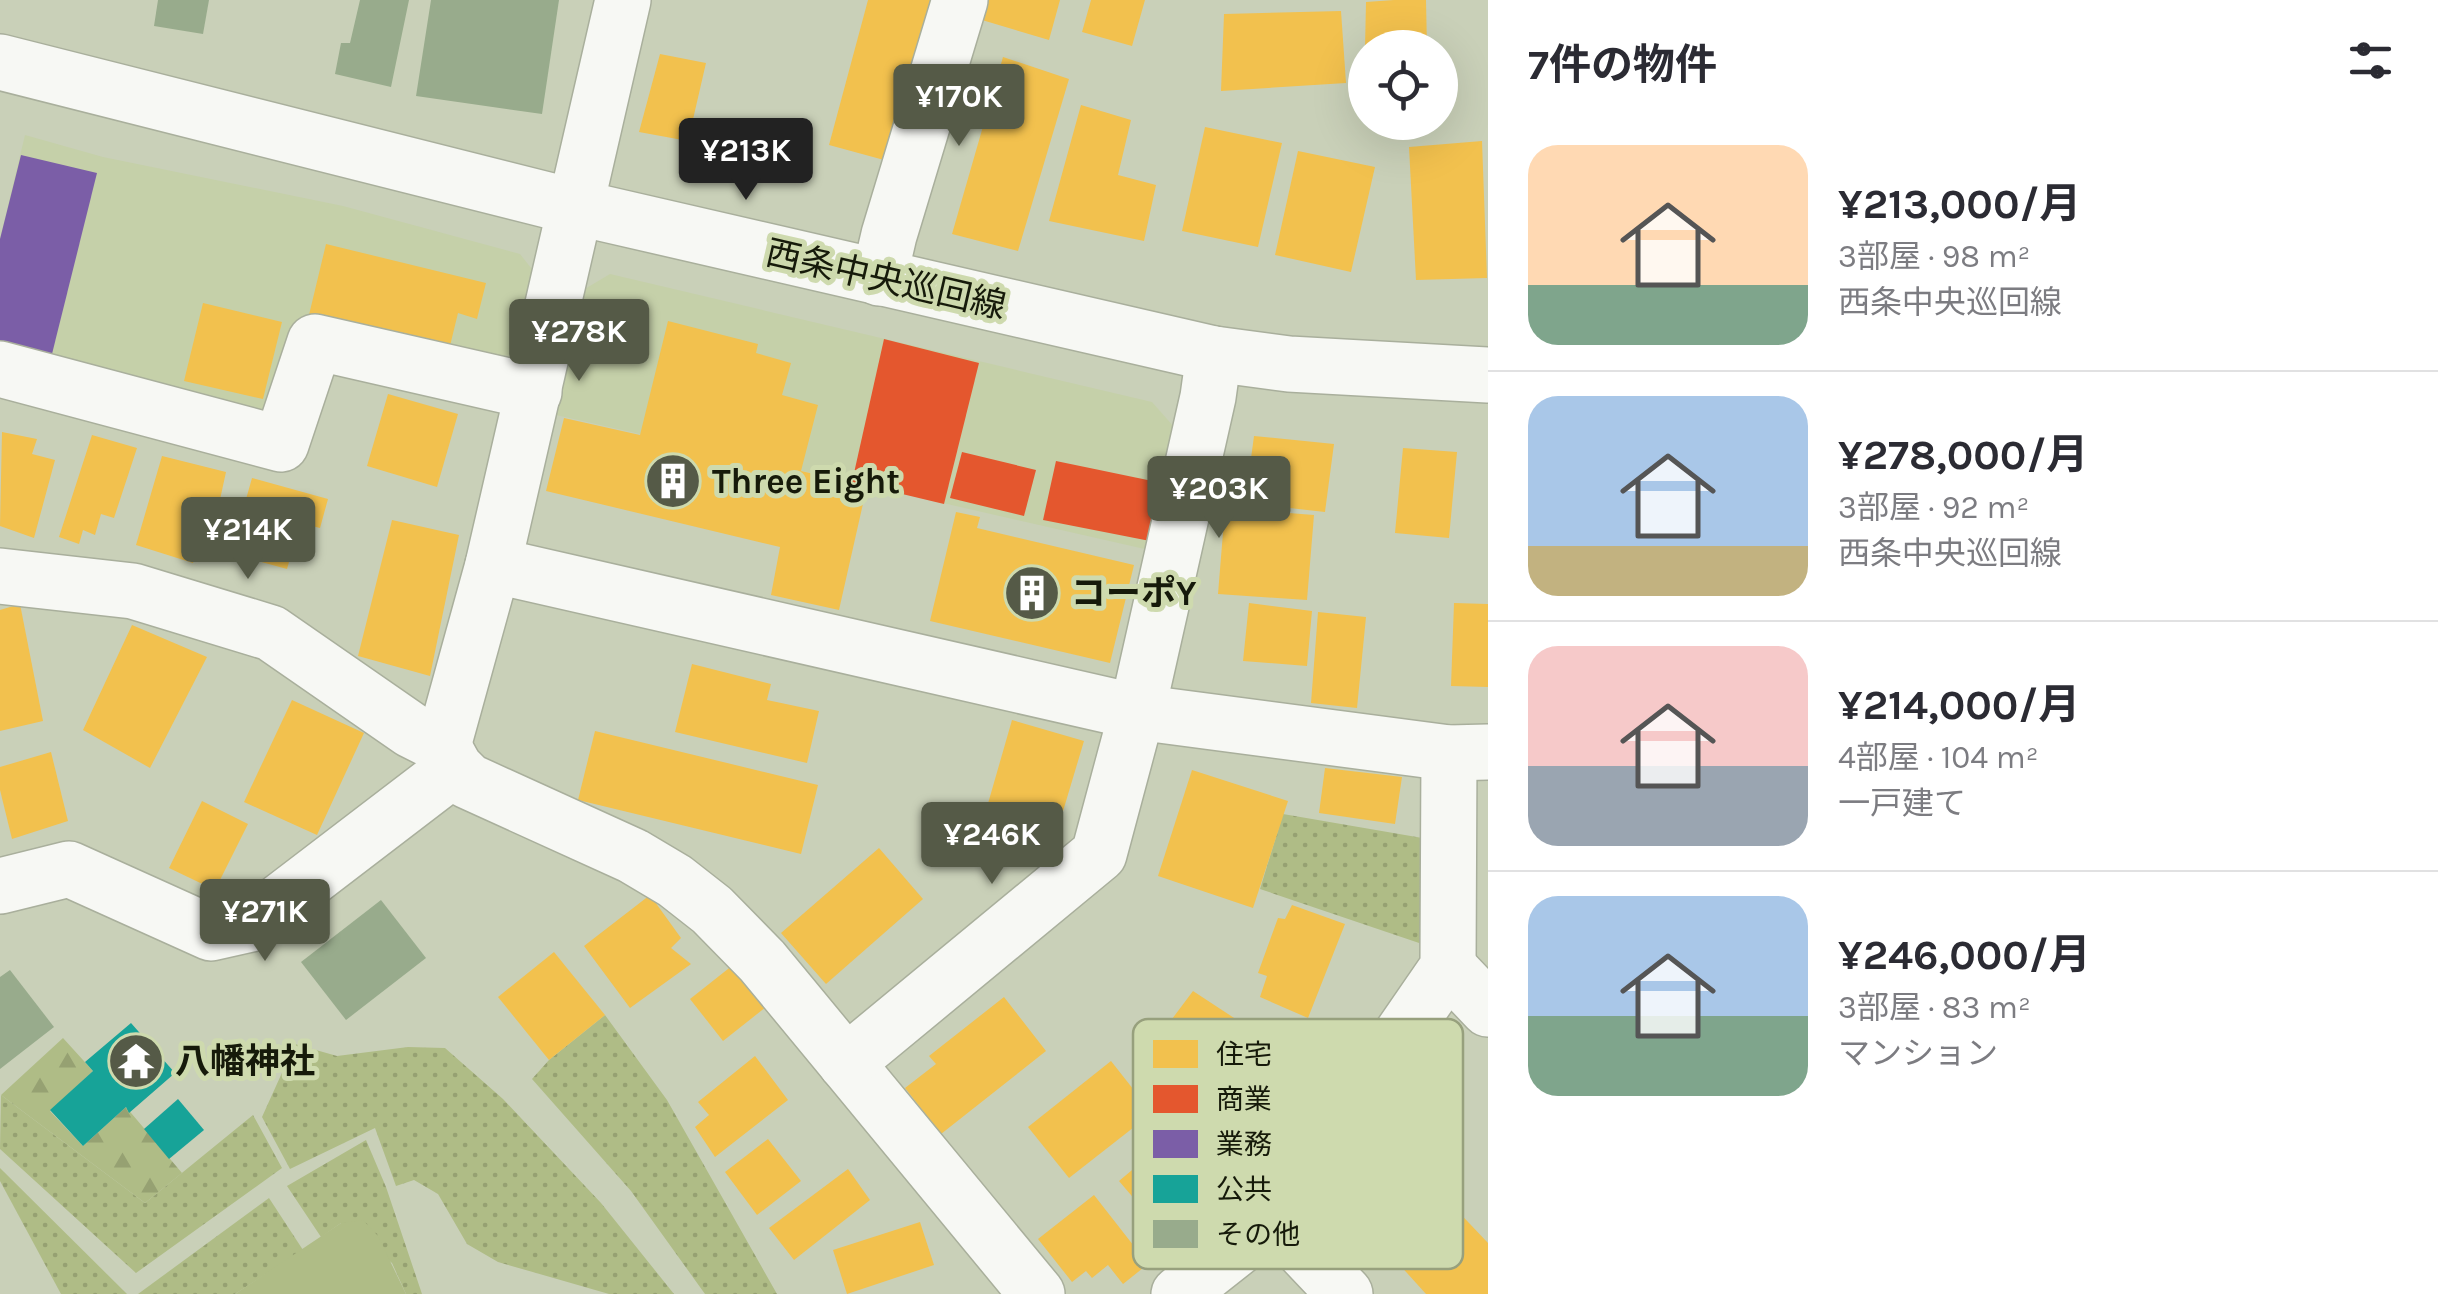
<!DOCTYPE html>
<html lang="ja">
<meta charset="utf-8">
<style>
:root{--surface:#fff;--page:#f7f7f7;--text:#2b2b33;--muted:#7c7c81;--line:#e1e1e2;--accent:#555a47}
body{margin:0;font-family:Karla,"Noto Sans JP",sans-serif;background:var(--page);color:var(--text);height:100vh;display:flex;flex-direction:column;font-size:38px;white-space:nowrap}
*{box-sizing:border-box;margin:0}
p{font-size:32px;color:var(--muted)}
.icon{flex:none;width:55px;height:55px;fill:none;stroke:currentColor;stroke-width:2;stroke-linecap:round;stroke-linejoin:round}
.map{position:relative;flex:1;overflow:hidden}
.panel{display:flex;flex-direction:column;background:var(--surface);width:950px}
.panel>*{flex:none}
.buttons{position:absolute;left:1348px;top:30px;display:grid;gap:20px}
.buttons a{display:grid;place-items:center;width:110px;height:110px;border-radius:50%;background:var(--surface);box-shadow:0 10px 40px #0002;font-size:50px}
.price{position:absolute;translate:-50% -85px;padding:0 22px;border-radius:10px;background:var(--accent);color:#fff;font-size:32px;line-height:65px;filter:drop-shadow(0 2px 5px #0008)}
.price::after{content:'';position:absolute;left:50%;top:60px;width:30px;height:22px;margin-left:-15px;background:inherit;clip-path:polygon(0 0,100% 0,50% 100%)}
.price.selected{background:#222;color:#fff}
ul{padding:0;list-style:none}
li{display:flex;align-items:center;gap:30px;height:250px;padding:0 40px}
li+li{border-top:2px solid var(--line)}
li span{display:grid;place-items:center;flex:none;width:280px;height:200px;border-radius:30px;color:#555}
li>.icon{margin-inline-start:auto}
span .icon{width:120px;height:120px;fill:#fffc;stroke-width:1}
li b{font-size:42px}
h2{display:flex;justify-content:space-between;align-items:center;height:120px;padding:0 40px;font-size:42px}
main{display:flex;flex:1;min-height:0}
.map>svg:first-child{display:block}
.built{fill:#c5d0a9}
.grass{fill:url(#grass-dots)}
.forest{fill:url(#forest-firs)}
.park{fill:#afbc86}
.homes{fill:#f2c14e}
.shops{fill:#e4572e}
.offices{fill:#7b5ea7}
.public{fill:#17a398}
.building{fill:#98ab8c}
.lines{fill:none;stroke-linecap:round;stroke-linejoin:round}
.minor-casing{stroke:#a9af9c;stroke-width:58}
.tertiary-casing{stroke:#a9af9c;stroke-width:58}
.minor{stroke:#f7f8f4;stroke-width:55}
.tertiary{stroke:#f7f8f4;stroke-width:55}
.labels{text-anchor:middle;stroke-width:10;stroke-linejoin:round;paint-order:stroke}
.street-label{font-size:35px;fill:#161a0a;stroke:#cedaae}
.poi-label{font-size:35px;font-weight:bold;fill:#161a0a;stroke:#cedaae;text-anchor:start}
.key{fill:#cedaae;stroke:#97a07d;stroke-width:2.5}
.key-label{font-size:28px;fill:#161a0a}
</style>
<main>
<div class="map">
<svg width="1488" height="1294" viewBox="0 0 1488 1294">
<defs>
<pattern id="grass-dots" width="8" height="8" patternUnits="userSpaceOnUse" patternTransform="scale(2.5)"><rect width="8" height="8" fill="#afbc86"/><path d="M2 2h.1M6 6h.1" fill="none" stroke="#96a172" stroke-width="1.8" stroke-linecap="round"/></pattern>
<pattern id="forest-firs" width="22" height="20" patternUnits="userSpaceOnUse" patternTransform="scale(2.5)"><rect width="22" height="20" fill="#afbc86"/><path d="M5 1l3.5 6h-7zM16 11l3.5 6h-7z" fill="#96a172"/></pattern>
</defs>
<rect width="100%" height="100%" fill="#c9d0b8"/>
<g class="built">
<path d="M25,135L103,157L343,206L520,254L539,278L528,339L511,356L468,352L309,315L283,400L270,413L0,349V239Z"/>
<path d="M610,274L1152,402L1175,428L1149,550L543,412L573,296Z"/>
</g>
<g class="grass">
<path d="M1283,814L1434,840L1422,944L1260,889Z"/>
<path d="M605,1015L667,1100L777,1294H705L631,1191L532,1079L549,1060Z"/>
<path d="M295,1044L337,1056L408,1047L445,1048L503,1099L601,1203L674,1294H609L498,1262L467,1244L438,1194L414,1180L396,1186L375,1128L290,1169L262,1117Z"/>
<path d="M1,1095L145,1203L253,1115L282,1168L136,1273L0,1149Z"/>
<path d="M366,1140L386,1187L422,1294H406L392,1263L341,1223L321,1237L287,1186Z"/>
<path d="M0,1168L127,1294H61L0,1181Z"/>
<path d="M269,1198L303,1250L235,1294H138Z"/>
</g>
<path class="forest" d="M63,1038L93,1071L50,1111L83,1146L126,1107L182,1173L145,1203L1,1095Z"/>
<path class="park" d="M363,1220L378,1236L406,1294H235L341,1223Z"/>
<g class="homes">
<path d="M868,0H938L895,163L829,145Z"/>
<path d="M988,0H1060L1049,40L982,20Z"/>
<path d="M1091,0H1145L1132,46L1082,32Z"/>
<path d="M1394,0H1426L1427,48H1365L1366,2Z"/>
<path d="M1341,11L1346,83L1221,91L1224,14Z"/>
<path d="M660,54L706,63L688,141L639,132Z"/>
<path d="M1003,57L1069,79L1018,251L952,234Z"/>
<path d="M1081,105L1131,120L1118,175L1156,185L1144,241L1049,221Z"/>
<path d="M1205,127L1282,143L1258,247L1182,231Z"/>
<path d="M1482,141L1487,278L1416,280L1409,147Z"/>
<path d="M1298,151L1375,167L1351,272L1275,255Z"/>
<path d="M326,244L486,283L477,319L458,313L449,350L309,315Z"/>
<path d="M203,303L282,322L263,399L184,381Z"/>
<path d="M668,321L758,344L756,353L791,363L782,395L818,405L801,471L867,486L839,610L771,595L780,547L546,491L564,418L640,435Z"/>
<path d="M388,394L458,414L437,487L367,466Z"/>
<path d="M2,432L37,439L32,454L55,460L34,538L0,526Z"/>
<path d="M92,435L137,448L114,518L101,514L95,535L83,530L79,544L59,537Z"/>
<path d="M1254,436L1334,444L1325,512L1245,503Z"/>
<path d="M1403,448L1457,452L1449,538L1395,533Z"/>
<path d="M162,456L226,472L216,518L207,515L193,563L136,545Z"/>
<path d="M252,478L328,499L320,528L300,523L287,569L243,557L251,527L239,524Z"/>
<path d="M1225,508L1314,515L1307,600L1218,594Z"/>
<path d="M956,512L980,517L977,528L1134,565L1110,663L930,621Z"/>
<path d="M392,520L459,535L430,676L358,656Z"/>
<path d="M1249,603L1312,611L1307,666L1243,661Z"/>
<path d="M1454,603L1488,604V687L1451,686Z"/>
<path d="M20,604L43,721L0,731V610Z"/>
<path d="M1318,612L1366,617L1357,708L1311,703Z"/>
<path d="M132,625L207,657L150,768L83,730Z"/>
<path d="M692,664L771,684L767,700L819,711L807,763L675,732Z"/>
<path d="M292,700L364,733L317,835L244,802Z"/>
<path d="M1012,720L1084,741L1058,828L987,807Z"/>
<path d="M595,731L818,785L801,854L578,800Z"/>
<path d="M51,752L68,821L12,839L0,790V767Z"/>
<path d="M1325,768L1402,777L1395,824L1319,813Z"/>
<path d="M1192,770L1288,801L1253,908L1158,876Z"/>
<path d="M202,801L248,824L215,890L169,868Z"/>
<path d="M879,848L923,899L826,984L781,933Z"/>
<path d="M650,895L681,938L671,948L691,964L630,1008L584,946Z"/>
<path d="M1292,905L1345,924L1308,1018L1260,997L1267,976L1258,973L1278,918L1285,919Z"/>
<path d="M554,952L605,1015L549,1060L498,997Z"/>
<path d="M733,965L766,1007L723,1041L690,999Z"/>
<path d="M1193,991L1321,1075L1295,1113L1166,1027Z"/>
<path d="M1004,997L1046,1051L941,1134L905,1088L936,1064L929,1056Z"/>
<path d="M755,1056L788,1100L715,1157L695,1127L709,1115L698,1102Z"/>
<path d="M1111,1061L1152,1113L1069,1178L1028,1127Z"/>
<path d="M1175,1134L1234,1203L1195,1236L1189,1229L1174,1241L1168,1234L1166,1236L1119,1181Z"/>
<path d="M768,1139L801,1181L757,1215L725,1172Z"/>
<path d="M1394,1144L1488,1243V1294H1426L1341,1200Z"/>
<path d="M848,1169L870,1200L794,1260L769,1228Z"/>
<path d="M1094,1195L1148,1264L1123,1284L1108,1265L1092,1278L1086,1271L1072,1282L1038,1239Z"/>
<path d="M920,1222L934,1265L847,1294L833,1250Z"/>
</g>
<g class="shops">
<path d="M884,339L979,363L944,504L852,482Z"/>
<path d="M962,452L1036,470L1024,516L950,498Z"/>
<path d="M1056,461L1162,483L1150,541L1043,520Z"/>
</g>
<path class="offices" d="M21,155L97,173L50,362L0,349V239Z"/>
<g class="public">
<path d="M131,1023L175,1073L129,1113L126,1107L83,1146L50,1110L93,1071L85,1062Z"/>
<path d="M178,1099L204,1130L169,1159L144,1129Z"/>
</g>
<g class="building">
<path d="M158,0H209L203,34L154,26Z"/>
<path d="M360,0H409L391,87L335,74L341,43H350Z"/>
<path d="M431,0H559L542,114L416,96Z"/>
<path d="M381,900L426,958L346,1020L301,962Z"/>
<path d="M10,970L54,1027L0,1069V977Z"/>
</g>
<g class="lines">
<g class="minor-casing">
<g id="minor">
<path d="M879,278L889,235L960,0"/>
<path d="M0,369L281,444L315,342L534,392"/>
<path d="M493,565L1137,712L1449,753L1488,752"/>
<path d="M0,576L133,591L271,633L411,730L443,746L455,768L468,781L633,856L675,881L712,910L762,961L1037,1294"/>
<path d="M443,746L493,565L623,0"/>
<path d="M0,886L69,869L211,933L251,924L455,768"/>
<path d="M1448,967L1488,1009"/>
<path d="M846,1063L1099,854L1137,712L1208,397L1214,354"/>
<path d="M1274,1219L1345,1294"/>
<path d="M1179,1294L1274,1219L1448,967L1449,753"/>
</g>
</g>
<g class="tertiary-casing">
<path id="tertiary" d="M0,62L575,207L1214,354L1289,364L1488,375"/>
</g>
<use href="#minor" class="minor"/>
<use href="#tertiary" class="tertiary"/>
</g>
<defs>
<g id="building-disc" transform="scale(2.875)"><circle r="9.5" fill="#555a47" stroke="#cedaae"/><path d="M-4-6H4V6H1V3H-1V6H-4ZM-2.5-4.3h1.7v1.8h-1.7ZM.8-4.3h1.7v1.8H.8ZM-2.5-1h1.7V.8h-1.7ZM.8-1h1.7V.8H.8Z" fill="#fff"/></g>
<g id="temple-disc" transform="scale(2.875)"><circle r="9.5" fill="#555a47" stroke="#cedaae"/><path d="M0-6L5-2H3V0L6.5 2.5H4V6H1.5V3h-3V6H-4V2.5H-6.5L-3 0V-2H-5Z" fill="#fff"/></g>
</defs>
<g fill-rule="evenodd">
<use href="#building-disc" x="673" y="481"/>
<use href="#building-disc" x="1032" y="593"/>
<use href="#temple-disc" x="136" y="1061"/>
</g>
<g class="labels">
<g class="street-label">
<text transform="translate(886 279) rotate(13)" y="12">西条中央巡回線</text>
</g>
<g class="poi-label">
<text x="712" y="493">Three Eight</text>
<text x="1071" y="605">コーポY</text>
<text x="175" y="1073">八幡神社</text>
</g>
</g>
<rect x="1133" y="1019" width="330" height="250" rx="15" class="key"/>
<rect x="1153" y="1040" width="45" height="28" fill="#f2c14e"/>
<rect x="1153" y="1085" width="45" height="28" fill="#e4572e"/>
<rect x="1153" y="1130" width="45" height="28" fill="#7b5ea7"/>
<rect x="1153" y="1175" width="45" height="28" fill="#17a398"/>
<rect x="1153" y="1220" width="45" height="28" fill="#98ab8c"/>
<g class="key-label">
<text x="1216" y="1064">住宅</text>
<text x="1216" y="1109">商業</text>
<text x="1216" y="1154">業務</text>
<text x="1216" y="1199">公共</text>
<text x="1216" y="1244">その他</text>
</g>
</svg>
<div class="buttons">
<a><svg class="icon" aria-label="locate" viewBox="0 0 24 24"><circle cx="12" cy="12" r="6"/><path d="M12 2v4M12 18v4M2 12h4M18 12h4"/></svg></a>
</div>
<b class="price" style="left:959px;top:149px">¥170K</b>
<b class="price selected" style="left:746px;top:203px">¥213K</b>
<b class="price" style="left:579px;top:384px">¥278K</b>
<b class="price" style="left:1219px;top:541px">¥203K</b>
<b class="price" style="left:248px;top:582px">¥214K</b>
<b class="price" style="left:992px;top:887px">¥246K</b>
<b class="price" style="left:265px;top:964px">¥271K</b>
</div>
<section class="panel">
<h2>7件の物件<svg class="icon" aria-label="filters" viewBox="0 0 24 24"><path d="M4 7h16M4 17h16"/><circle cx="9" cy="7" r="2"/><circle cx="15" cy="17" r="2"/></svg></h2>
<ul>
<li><span style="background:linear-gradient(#ffd9b3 70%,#7fa58c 0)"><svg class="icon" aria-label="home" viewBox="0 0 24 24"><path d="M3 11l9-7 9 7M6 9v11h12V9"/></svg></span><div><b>¥213,000/月</b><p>3部屋 · 98 m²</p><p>西条中央巡回線</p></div></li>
<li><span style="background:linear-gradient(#a9c7e8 75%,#c2b280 0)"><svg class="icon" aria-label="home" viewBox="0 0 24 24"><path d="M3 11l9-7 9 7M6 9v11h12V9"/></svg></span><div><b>¥278,000/月</b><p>3部屋 · 92 m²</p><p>西条中央巡回線</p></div></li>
<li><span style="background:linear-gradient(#f6c9c9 60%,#9aa5b1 0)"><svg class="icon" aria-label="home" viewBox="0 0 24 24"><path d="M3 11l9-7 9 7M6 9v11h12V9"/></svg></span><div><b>¥214,000/月</b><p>4部屋 · 104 m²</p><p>一戸建て</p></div></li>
<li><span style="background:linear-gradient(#a9c7e8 60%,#7fa58c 0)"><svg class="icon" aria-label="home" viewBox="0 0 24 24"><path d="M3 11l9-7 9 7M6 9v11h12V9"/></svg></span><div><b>¥246,000/月</b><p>3部屋 · 83 m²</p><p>マンション</p></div></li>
</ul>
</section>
</main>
